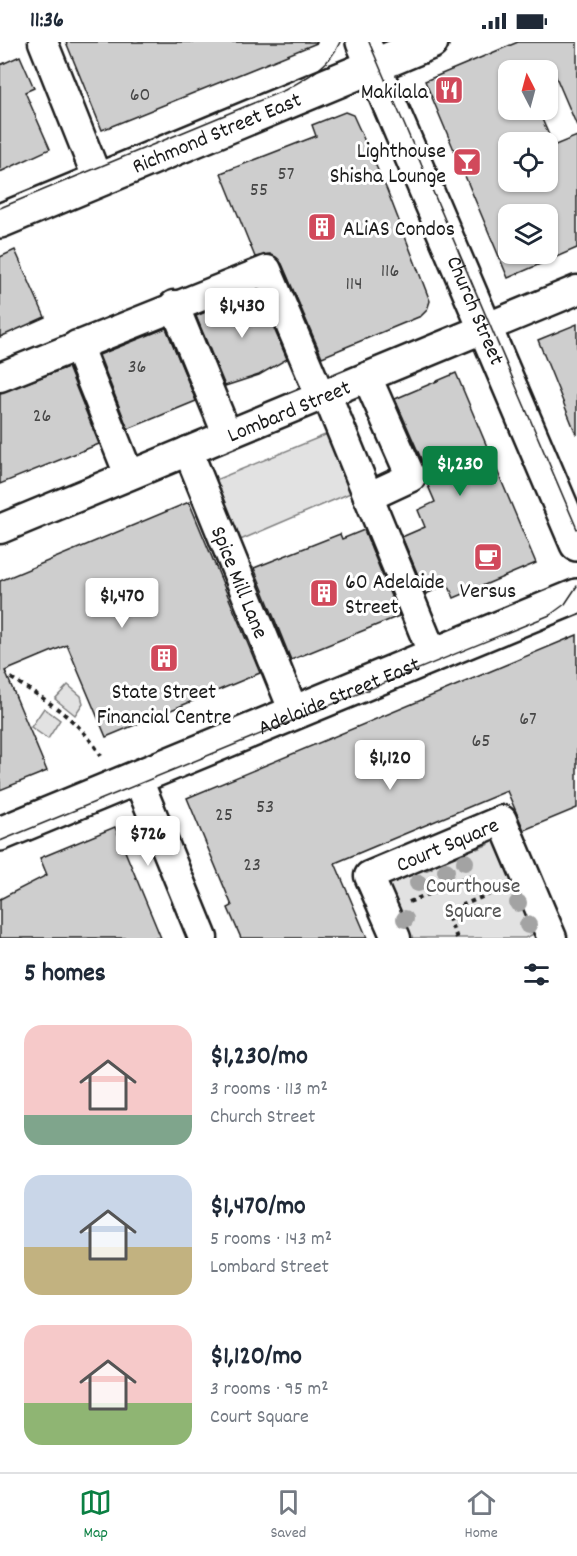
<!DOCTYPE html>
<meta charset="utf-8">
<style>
:root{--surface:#fff;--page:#f2f2f3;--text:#1f2937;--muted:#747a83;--line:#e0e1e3;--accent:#0b8043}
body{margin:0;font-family:Dekko,sans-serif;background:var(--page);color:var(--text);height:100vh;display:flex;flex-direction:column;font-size:22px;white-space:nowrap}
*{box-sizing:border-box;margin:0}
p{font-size:20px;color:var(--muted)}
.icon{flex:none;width:33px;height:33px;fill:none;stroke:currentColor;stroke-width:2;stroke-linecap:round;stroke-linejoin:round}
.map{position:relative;height:896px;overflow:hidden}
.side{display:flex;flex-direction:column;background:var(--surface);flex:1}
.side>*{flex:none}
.needle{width:39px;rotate:354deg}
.buttons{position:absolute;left:498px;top:18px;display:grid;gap:12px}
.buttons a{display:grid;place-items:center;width:60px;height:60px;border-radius:12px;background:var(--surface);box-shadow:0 2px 4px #0004;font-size:30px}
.price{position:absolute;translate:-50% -51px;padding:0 14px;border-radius:6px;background:#fff;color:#222;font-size:20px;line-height:39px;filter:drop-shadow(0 2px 3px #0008)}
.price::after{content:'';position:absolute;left:50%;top:36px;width:18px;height:14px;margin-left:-9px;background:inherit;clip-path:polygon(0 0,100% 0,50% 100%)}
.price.active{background:var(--accent);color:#fff}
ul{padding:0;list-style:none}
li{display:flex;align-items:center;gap:18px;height:150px;padding:0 24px}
li span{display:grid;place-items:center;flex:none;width:168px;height:120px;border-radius:18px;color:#555}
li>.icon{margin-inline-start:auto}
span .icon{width:72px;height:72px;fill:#fffc;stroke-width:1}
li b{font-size:26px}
h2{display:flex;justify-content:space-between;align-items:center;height:72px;padding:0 24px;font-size:26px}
.status{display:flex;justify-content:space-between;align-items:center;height:42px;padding:0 30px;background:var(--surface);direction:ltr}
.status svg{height:16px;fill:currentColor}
.dock{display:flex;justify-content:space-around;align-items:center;height:84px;border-top:2px solid var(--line);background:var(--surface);font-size:16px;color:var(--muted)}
.dock a{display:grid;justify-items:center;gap:3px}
.dock .active{color:var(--accent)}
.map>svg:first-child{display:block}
.green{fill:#e2e2e2;stroke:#7f7f7f;stroke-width:1.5}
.building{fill:#cecece;stroke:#1c1c1c;stroke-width:1.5;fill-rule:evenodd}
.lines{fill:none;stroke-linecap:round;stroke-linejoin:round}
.minor-casing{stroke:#1c1c1c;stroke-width:33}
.major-casing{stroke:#1c1c1c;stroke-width:38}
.path{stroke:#1c1c1c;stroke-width:4;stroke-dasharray:4.5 4.5;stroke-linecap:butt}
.minor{stroke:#fff;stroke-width:28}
.major{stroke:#fff;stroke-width:33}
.tram{stroke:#1c1c1c;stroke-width:1.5}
.tree{fill:#a3a3a3}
.labels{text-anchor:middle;stroke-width:6;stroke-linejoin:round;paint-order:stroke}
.number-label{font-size:20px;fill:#484848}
.poi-label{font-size:22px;fill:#1c1c1c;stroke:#fff;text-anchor:end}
.street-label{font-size:22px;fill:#1c1c1c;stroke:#fff}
.park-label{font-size:22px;fill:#575757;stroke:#fff}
</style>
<div class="status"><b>11:36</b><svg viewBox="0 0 49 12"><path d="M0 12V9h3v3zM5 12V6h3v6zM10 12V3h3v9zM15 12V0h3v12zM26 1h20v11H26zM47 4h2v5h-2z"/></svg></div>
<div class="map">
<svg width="577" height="896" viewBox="0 0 577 896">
<rect width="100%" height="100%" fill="#fff"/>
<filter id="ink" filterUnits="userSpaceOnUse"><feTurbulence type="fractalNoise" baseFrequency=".0167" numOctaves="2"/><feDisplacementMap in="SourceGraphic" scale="12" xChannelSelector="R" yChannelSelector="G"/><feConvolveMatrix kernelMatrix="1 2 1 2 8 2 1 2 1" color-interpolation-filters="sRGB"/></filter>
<g filter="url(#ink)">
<g class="green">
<path d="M330,391L355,449L238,499L213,439Z"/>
<path d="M68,643L81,654L83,661L75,673L55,657Z"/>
<path d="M44,666L60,678L48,697L31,685Z"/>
<path d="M495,797L536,891L525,896H404L383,843L424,826L425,829L432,826L431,823L476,804L477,807L489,802L488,798Z"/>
</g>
<g class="building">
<path d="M66,0H317V1L102,88Z"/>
<path d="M518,0H577V84L553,28H508V68H538L552,100H508V140H548V106L577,94V206L508,236L425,39ZM508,172H548V212H508Z"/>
<path d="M20,14L34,46L25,50L50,107L0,130V23Z"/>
<path d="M345,70L353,73L387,148L430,259L427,268L421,274L322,315L282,222L270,212L255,215L221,131L316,94L312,83Z"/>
<path d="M15,208L45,275L0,295V215Z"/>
<path d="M258,249L287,317L259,333L225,344L196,274Z"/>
<path d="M577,282V392H576L538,298Z"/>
<path d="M166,286L196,359L128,387L99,313Z"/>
<path d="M68,325L99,402L0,442V351Z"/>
<path d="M456,331L536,521L454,556L448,542L426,552L402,495L425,485L418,468L435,460L426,439V428L395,357Z"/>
<path d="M189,460L260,631L106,695L67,603L5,629L47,729L0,748V539Z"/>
<path d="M364,488L399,574L291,618L254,526L340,492L342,497Z"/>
<path d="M577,593V766L524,788L507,749L335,821L367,896H241L228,866L232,864L187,756Z"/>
<path d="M115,785L161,896H0V857L47,833L40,816Z"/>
</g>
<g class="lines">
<g class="minor-casing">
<g id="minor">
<path d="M43,0L98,138"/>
<path d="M174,263L227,392"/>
<path d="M77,303L129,433"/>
<path d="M0,335L267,228L320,353"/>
<path d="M367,335L411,435L368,455"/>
<path d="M326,351L433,613"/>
<path id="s1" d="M188,409L294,670"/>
<path id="s2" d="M0,487L577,248"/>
<path d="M137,735L203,896"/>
<path id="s3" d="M396,896L369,834L502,778L552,896"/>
</g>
</g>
<g class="major-casing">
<g id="major">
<path id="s4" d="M363,0L577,502"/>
<path id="s5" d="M0,179L431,0"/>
<path id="s6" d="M0,792L577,554"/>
</g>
</g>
<g class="path">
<path d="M11,636C46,658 80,678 101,714"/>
<path d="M409,860L472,834"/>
<path d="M457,896L446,870L504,846"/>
</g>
<use href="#minor" class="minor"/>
<use href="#major" class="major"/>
<g class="tram">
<path d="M369,0L577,487"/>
<path d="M0,166L285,48C308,35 329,25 340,0"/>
<path d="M0,799L550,573L565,562L577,544"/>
</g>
</g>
<g class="tree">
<circle cx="465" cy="820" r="9"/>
<circle cx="446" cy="829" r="9"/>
<circle cx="418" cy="841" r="9"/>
<circle cx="518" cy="861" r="9"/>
<circle cx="405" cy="877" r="9"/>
<circle cx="528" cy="883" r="9"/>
</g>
</g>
<defs>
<g id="restaurant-square" transform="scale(1.5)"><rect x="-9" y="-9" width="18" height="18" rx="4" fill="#d1495b" stroke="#fff"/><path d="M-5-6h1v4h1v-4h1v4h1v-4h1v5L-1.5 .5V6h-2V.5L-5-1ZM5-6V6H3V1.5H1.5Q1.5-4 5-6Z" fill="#fff"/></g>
<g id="bar-square" transform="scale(1.5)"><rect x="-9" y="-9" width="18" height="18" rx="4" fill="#d1495b" stroke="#fff"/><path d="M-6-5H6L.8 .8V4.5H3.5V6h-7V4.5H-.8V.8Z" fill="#fff"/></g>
<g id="building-square" transform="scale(1.5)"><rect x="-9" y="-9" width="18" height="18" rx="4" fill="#d1495b" stroke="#fff"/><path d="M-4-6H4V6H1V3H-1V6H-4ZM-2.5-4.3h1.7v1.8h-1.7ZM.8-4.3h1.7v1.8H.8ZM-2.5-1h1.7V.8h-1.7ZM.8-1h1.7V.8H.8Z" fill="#fff"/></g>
<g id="cafe-square" transform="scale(1.5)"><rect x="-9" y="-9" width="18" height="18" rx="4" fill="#d1495b" stroke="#fff"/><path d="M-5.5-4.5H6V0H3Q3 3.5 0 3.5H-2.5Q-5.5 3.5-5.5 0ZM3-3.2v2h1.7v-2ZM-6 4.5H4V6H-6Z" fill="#fff"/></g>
</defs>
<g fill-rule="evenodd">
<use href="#restaurant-square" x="449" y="48"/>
<use href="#bar-square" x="467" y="120"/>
<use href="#building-square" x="322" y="185"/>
<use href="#cafe-square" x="488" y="515"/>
<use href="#building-square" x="324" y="551"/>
<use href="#building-square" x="164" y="616"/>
</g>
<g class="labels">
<g class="number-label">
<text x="140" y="58">60</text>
<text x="286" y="137">57</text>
<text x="259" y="153">55</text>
<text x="390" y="234">116</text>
<text x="354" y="247">114</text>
<text x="137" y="330">36</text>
<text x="42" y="379">26</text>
<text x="528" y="682">67</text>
<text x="481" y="704">65</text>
<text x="265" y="770">53</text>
<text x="224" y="778">25</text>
<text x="252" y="828">23</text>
</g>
<g class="poi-label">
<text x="428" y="56">Makilala</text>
<text x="446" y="115">Lighthouse<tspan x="446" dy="25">Shisha Lounge</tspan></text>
<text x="343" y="193" text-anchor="start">ALiAS Condos</text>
<text x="345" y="546" text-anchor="start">60 Adelaide<tspan x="345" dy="25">Street</tspan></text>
<text x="488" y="555" text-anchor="middle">Versus</text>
<text x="164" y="656" text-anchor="middle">State Street<tspan x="164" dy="25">Financial Centre</tspan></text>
</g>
<g class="street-label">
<text dy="8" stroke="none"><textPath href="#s5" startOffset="234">Richmond Street East</textPath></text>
<text dy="8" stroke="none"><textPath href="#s4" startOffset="291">Church Street</textPath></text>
<text dy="8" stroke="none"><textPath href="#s2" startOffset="312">Lombard Street</textPath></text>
<text dy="8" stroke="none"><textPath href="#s1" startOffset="141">Spice Mill Lane</textPath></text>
<text dy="8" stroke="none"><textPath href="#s6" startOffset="366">Adelaide Street East</textPath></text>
<text dy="8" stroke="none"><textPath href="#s3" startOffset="152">Court Square</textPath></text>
</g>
<g class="park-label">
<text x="473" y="850">Courthouse<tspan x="473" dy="25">Square</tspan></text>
</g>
</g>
</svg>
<div class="buttons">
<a><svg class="needle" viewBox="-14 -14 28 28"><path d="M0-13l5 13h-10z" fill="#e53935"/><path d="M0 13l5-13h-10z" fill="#747a83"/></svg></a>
<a><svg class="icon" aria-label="locate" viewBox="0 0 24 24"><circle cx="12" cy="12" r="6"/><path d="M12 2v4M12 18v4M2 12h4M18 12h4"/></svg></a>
<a><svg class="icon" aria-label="layers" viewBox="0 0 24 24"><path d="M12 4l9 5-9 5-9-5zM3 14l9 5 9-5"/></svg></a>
</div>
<b class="price" style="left:242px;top:297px">$1,430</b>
<b class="price active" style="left:460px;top:455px">$1,230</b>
<b class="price" style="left:122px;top:587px">$1,470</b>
<b class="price" style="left:390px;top:749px">$1,120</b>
<b class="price" style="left:148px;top:825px">$726</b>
</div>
<section class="side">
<h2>5 homes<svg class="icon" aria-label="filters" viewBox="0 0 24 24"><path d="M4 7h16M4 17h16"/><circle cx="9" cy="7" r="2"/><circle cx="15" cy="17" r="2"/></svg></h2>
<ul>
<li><span style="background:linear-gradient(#f6c9c9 75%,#7fa58c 0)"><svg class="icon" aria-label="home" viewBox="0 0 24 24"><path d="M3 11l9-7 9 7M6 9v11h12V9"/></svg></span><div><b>$1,230/mo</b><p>3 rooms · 113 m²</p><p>Church Street</p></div></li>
<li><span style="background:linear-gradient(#c9d6e8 60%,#c2b280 0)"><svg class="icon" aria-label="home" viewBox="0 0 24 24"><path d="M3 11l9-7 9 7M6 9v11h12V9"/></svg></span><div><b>$1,470/mo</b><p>5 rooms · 143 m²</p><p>Lombard Street</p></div></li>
<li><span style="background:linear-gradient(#f6c9c9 65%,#8fb573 0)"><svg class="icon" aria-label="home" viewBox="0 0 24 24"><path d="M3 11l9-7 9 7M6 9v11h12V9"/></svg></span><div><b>$1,120/mo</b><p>3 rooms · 95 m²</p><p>Court Square</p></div></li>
</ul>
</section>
<nav class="dock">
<a class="active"><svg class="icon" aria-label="map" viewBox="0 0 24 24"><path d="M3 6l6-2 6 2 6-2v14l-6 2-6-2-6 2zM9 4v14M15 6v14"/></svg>Map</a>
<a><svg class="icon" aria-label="saved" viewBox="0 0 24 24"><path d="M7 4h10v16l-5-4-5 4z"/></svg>Saved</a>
<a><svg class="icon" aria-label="home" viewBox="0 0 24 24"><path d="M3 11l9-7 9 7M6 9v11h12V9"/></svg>Home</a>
</nav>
